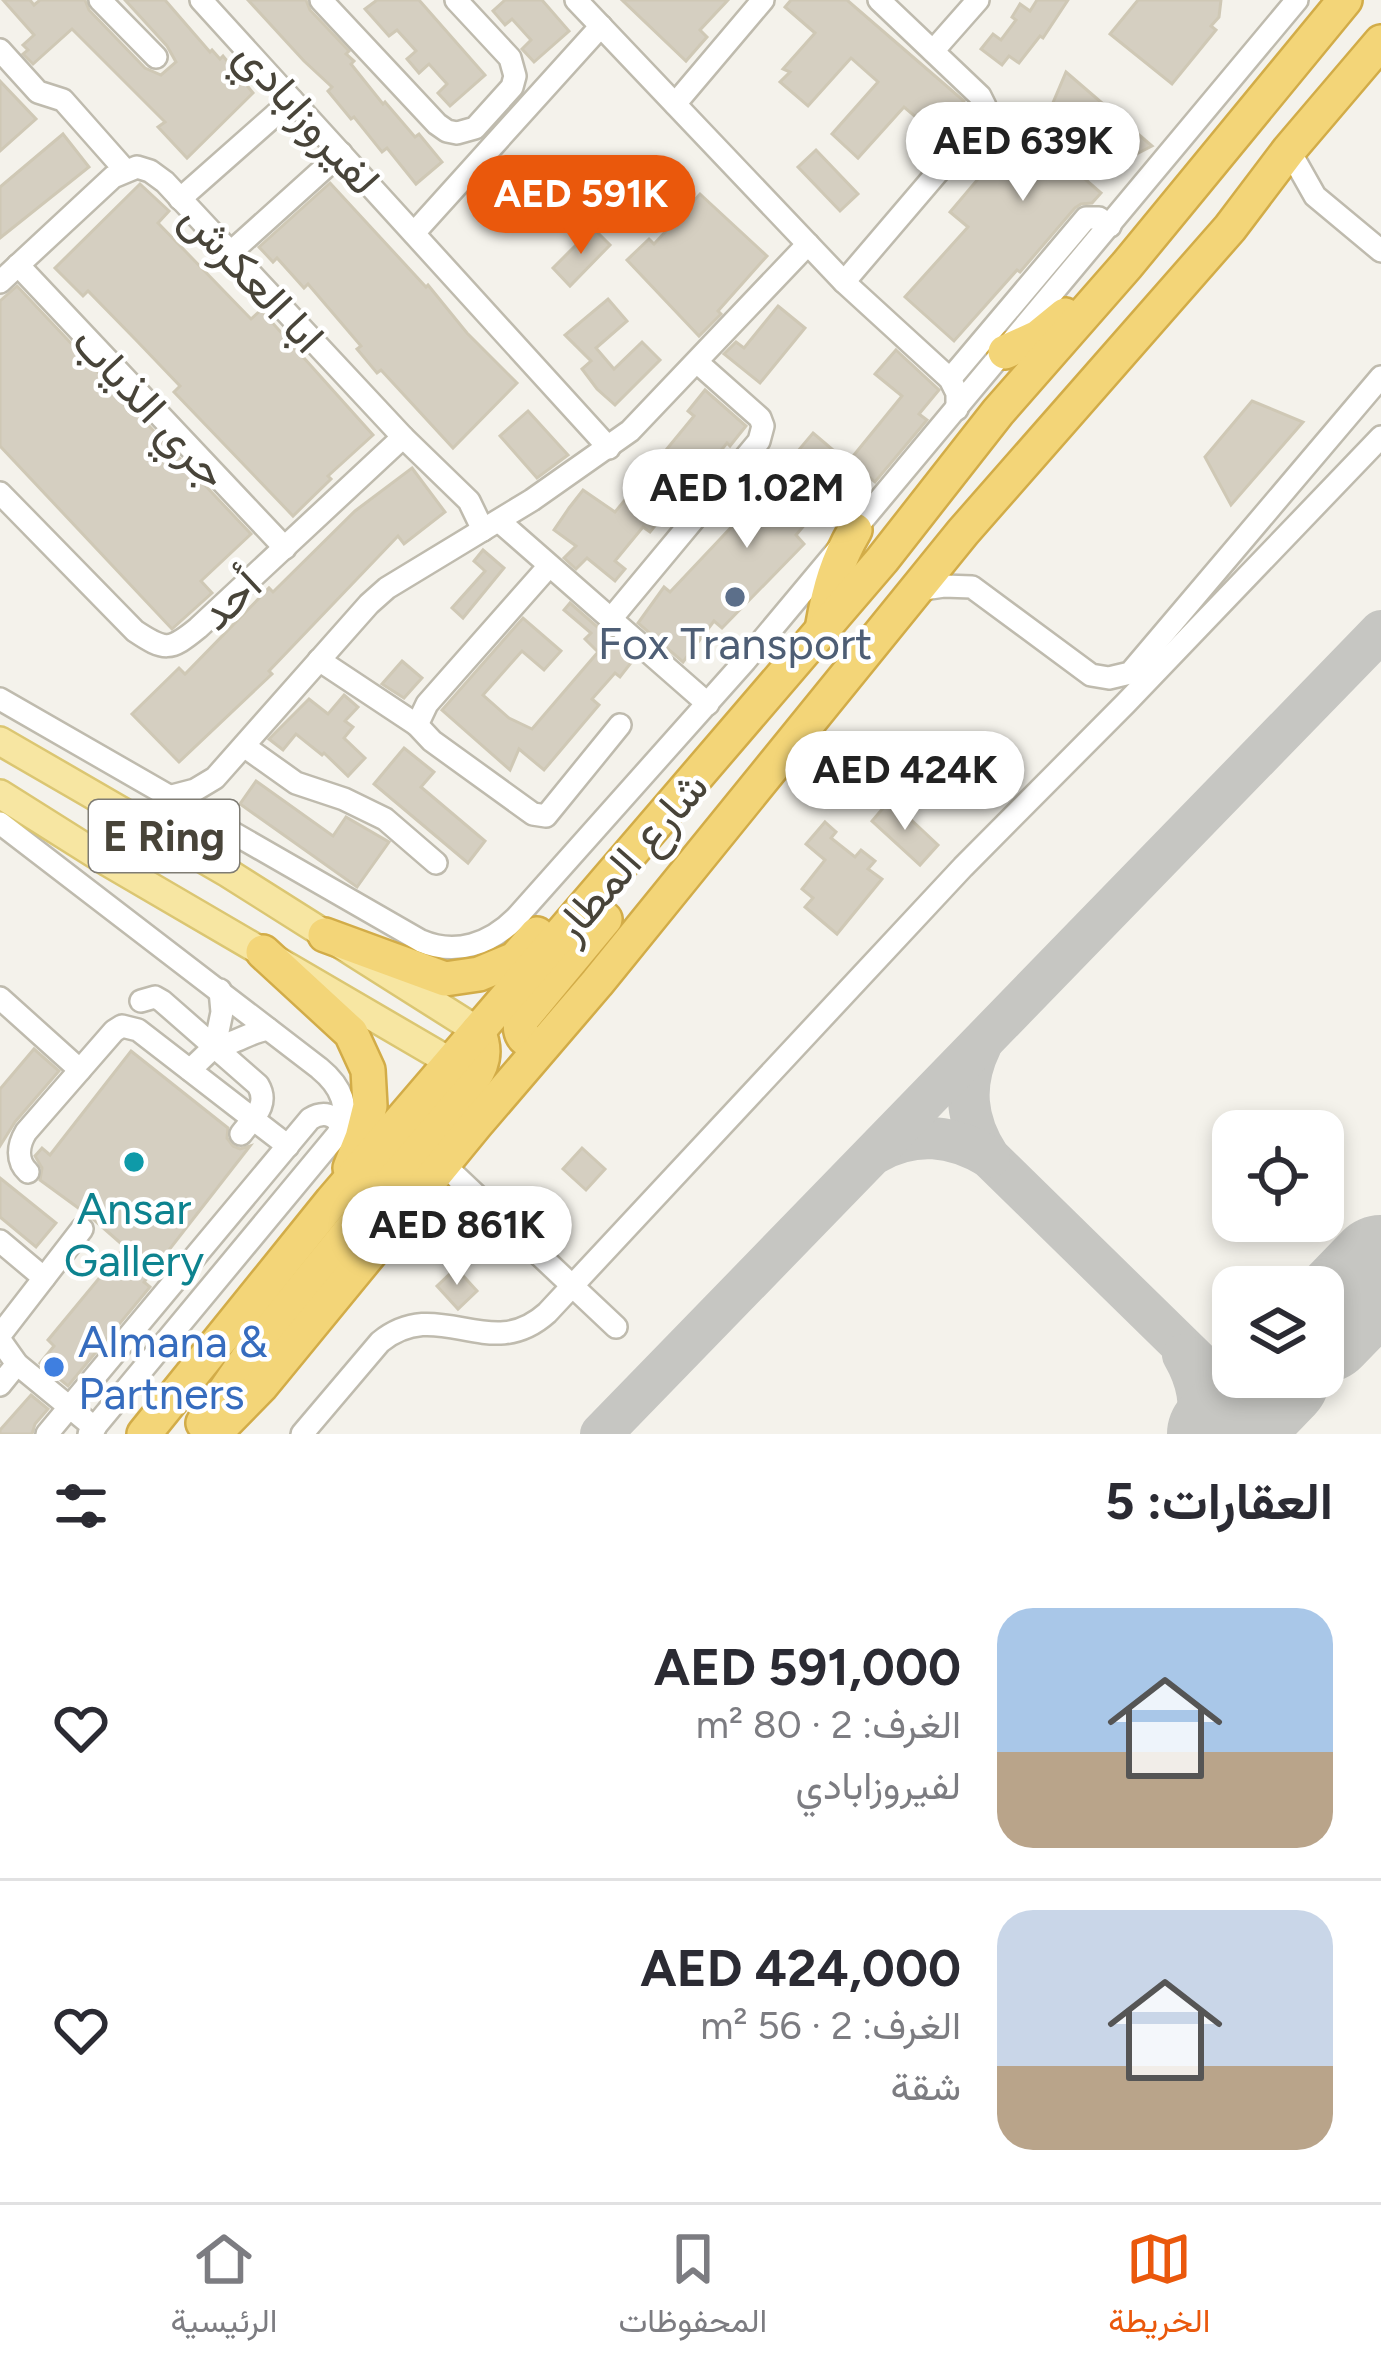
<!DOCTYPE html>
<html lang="ar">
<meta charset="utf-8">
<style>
:root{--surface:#fff;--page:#f7f7f7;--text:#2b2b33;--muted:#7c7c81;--line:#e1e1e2;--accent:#ea580c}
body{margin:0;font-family:Figtree,Vazirmatn,sans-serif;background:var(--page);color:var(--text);direction:rtl;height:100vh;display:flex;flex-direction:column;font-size:45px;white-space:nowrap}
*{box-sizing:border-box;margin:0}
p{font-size:39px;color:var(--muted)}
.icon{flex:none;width:66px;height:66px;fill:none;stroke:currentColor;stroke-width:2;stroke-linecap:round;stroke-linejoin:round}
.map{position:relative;height:1434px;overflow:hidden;direction:ltr}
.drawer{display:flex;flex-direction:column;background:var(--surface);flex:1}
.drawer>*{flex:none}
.buttons{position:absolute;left:1212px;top:1110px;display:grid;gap:24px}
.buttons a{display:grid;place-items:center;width:132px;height:132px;border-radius:24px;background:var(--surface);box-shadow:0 6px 18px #0003;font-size:60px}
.price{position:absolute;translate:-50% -102px;padding:0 27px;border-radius:42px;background:#fff;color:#222;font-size:39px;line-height:78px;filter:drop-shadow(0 3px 6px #0008)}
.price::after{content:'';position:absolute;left:50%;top:72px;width:36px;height:27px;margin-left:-18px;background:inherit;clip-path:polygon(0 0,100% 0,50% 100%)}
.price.selected{background:var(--accent);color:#fff}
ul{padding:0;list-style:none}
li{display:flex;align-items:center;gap:36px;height:300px;padding:0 48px}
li+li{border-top:3px solid var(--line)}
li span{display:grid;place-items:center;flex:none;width:336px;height:240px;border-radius:36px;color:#555}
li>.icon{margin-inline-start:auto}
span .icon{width:144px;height:144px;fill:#fffc;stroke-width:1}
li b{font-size:51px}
h2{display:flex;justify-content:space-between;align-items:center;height:144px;padding:0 48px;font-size:51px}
.dock{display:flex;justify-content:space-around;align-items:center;height:168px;border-top:3px solid var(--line);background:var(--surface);font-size:33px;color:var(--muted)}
.dock a{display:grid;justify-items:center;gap:6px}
.dock .selected{color:var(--accent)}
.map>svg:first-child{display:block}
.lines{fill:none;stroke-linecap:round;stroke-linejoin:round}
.taxiway{stroke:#c6c6c2;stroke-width:42}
.runway{stroke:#c6c6c2;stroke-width:108}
.building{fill:#d5cfc1;stroke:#cfc8b5;stroke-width:3}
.minor-casing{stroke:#bfbbae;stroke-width:26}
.major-casing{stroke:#dbc672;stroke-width:32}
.highway-casing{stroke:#d2ac48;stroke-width:38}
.minor{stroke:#fff;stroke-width:21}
.major{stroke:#f7e6a2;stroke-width:27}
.highway{stroke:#f3d578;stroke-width:33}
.service-dot{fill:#5c6f8a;stroke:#fff;stroke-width:4.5}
.culture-dot{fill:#0f9aa8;stroke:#fff;stroke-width:4.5}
.shop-dot{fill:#3f7fe0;stroke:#fff;stroke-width:4.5}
.labels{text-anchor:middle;stroke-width:9;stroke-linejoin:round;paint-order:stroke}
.shield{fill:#fff;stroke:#7f7c74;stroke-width:3}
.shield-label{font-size:42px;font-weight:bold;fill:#484439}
.street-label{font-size:45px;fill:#484439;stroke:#fff}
.service-label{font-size:45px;fill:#4e5e75;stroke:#fff}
.culture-label{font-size:45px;fill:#0d838f;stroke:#fff}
.shop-label{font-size:45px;fill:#366cbe;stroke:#fff;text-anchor:start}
</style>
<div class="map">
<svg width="1381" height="1434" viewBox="0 0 1381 1434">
<rect width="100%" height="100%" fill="#f4f2eb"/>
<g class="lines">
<g class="taxiway">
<path d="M981,1045C962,1084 965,1120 989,1157L1272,1434"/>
<path d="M877,1152C915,1131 952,1135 989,1157"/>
<path d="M1183,1355C1198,1381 1202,1404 1196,1434"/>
<path d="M601,1434L1381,631"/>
</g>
<g class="runway">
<path d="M1323,1329L1381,1269"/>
<path d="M1221,1434L1276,1377"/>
</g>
</g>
<g class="building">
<path d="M3,0H30L34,5L40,0H85L89,10L145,68L161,75L176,62L167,46L125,0H165L210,52L212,50L220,59L223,56L253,93L187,158L158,127L165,122L72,29L33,64L23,54L28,50L23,45L34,35Z"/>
<path d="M248,0H306L310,10L349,51L346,54L354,61L351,64L383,104L385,102L415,137L419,134L442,162L416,184L387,148L382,152L354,117L351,119L328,91L332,87L304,61Z"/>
<path d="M377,0H419L485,75L450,106L438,93L447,84L429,64L419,73L407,59L416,51L397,30L389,36L365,9Z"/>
<path d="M505,0H542L569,31L534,62L522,49L531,40L512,19L505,25L493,11Z"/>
<path d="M622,0H728L700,30L707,37L686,61Z"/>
<path d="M791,0H847L964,101L936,134L904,107L858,158L832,134L878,82L851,58L808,106L780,82L790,72L783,69L815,33L785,7Z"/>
<path d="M1037,0H1068L1043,38L1040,36L1019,63L1009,56L1002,65L981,49L993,34L1001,40L1016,20L1012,17L1020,4L1030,11Z"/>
<path d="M1138,0H1221L1219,17L1211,26L1216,30L1172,84L1110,34Z"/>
<path d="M1066,72L1152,146L1086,180L1101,193L1092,203L1081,204L1075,208L1020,272L1017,270L954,341L905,297L968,227L950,212L1023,126L1038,138Z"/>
<path d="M0,81L36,119L0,151Z"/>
<path d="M63,134L89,167L0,238V187Z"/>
<path d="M816,150L858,194L840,211L798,167Z"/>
<path d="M330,183L426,287L428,285L467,333L517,383L453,448L381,370L377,373L357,349L361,346L308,284L304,288L277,258L273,262L259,247Z"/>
<path d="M140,184L169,211L158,223L251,319L261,310L373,435L328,476L331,479L293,516L174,392L180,386L136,340L88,291L83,296L55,268Z"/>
<path d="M700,194L767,256L718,311L721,314L699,336L627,260L649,239L654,244Z"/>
<path d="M593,228L610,245L570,286L553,268Z"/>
<path d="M17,286L251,534L201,581L212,593L172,629L0,446V301Z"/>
<path d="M608,299L627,321L596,348L614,369L642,342L660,360L615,405L597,389L582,369L591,361L565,335Z"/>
<path d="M778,306L805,328L760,383L724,354L736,342L744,348Z"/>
<path d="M896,350L939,390L919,414L927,420L875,482L849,461L902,396L875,374Z"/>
<path d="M705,390L746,426L730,446L727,443L699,478L696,475L650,532L643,527L615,561L625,569L615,581L587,558L576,569L564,558L576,546L554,530L569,508L583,490L615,512L694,416L688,411Z"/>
<path d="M1252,401L1303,422L1231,505L1205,457Z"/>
<path d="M528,411L568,455L537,478L500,436Z"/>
<path d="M813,433L853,467L796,535L804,544L722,628L714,621L683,662L638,623L664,587L670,592L756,501Z"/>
<path d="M412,468L445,512L404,544L398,536L269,671L272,674L179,762L132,714L179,668L185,674L269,588L273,592L355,511Z"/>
<path d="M483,550L504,568L463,618L452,608L485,571L474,561Z"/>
<path d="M570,603L634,659L620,677L615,673L592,699L599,705L544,770L519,749L510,770L442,710L523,618L561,651L544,670L522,651L483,695L509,718L532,729L598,652L585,639L591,633L564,610Z"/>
<path d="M402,661L422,678L404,698L382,684Z"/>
<path d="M344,695L358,707L345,721L353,727L344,738L365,758L348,776L324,753L322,755L296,734L283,750L269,739L309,699L328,714Z"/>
<path d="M404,748L434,772L421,787L485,841L468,863L374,784Z"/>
<path d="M256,781L333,836L346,817L389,842L357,887L240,804Z"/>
<path d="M890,800L938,845L920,865L872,821Z"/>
<path d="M825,822L836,832L831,838L855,857L861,850L875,861L868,869L882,879L837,934L805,907L813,898L802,889L825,860L806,844Z"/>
<path d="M34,1049L59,1071L15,1122L0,1146V1089Z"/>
<path d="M131,1051L228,1128L227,1138L233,1146L240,1149L250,1146L144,1282L150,1287L68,1386L40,1363L54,1346L48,1340L125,1247L92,1218L40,1180L42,1168L35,1156L42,1148L50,1155Z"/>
<path d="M582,1148L605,1169L586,1190L563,1169Z"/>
<path d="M0,1178L56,1223L36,1247L0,1217Z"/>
<path d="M456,1268L477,1291L458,1309L437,1286Z"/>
<path d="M31,1395L48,1409L35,1424L32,1434H0V1430Z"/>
</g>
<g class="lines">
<g class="minor-casing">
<g id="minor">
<path d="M100,0L156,57"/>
<path d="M201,0L609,448"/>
<path d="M321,0L437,124L447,131L457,133L475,128L512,87L515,76L510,58L456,0"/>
<path d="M576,0L844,282L950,379L957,393V409"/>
<path d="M0,50L38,92L63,100L125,170"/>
<path d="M933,51L978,0"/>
<path d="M675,104L763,0"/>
<path d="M1289,150L1315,196L1381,251"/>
<path d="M180,199L292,100"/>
<path d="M414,233L601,26"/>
<path d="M230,253L341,153"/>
<path d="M18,265L285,548"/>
<path d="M0,282L113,177L137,167L150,171L165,182L403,437L469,501L483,530"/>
<path d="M844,282L984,118L985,106L980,96L879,0"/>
<path d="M950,379L1086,218H1099L1110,226"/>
<path d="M0,493L135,631C165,651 170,651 198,628L403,437"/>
<path d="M499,521L708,704"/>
<path d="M549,566L427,704L417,725L432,741L533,814L546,816L620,725"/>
<path d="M917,590L944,586L972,587L1091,675L1109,678L1130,673L1381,377"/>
<path d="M610,620L759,441L763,426L760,418L698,363"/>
<path d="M319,660L417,725"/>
<path d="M0,699L421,941C456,956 490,944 516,918L745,661L1297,0"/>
<path d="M244,746L296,783L344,799L385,819L436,863"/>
<path d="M172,796L195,790L215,778L369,604L387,588L532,500L630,431L808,244"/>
<path d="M0,823L319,1068C341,1086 352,1108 337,1135L89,1434"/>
<path d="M0,998L80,1070"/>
<path d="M141,1001L155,997L162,1001L258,1085C270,1105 253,1118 241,1134"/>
<path d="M215,1046L222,1012L220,990"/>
<path d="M190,1070L215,1046C235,1045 248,1032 268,1029"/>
<path d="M443,1164L616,1327"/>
<path d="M28,1172C16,1161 18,1145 26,1132L114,1031L122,1026L138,1030L288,1146"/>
<path d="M0,1241L44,1278"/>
<path d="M0,1335L82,1229"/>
<path d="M0,1340L17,1364L95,1428"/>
<path d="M0,1385L17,1364"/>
<path d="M47,1434L310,1119C323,1111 335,1114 342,1127"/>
<path d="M302,1434L380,1342C439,1294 489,1365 547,1313L963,867L1125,704L1381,437"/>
</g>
</g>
<g class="major-casing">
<g id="major">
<path d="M0,741L228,873L478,1031"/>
<path d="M0,794L108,862L466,1071"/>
</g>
</g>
<g class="highway-casing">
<g id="highway">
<path d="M1005,352L1038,337L1065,315"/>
<path d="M823,624C829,589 837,561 855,530"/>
<path d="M325,935L445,979L479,974L515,959L537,934"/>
<path d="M263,952L351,1033L368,1070L370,1106L362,1138L350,1168"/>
<path d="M544,1044C528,1046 516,1035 522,1019L605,919"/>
<path d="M203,1423L257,1345L452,1106C471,1080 493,1064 478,1031"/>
<path d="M144,1434L332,1201L882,560L998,412L1127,265L1345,0"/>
<path d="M214,1434L261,1386L476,1124L597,983L963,532L1230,228L1289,150L1381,42"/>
</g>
</g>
<use href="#minor" class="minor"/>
<use href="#major" class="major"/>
<use href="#highway" class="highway"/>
</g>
<circle class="service-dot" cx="735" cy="597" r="12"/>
<circle class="culture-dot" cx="134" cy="1162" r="12"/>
<circle class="shop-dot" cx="54" cy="1367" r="12"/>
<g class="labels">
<rect class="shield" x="89" y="800" width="150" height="72" rx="9"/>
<g class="shield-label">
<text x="164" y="851">E Ring</text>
</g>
<g class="street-label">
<text transform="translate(308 117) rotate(48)" y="16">لفيروزابادي</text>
<text transform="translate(253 277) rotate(47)" y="16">ابا العكرش</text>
<text transform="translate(151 407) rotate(47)" y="16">جري الذياب</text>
<text transform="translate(230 599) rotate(-43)" y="16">أحد</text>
<text transform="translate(630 856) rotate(-49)" y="16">شارع المطار</text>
</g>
<g class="service-label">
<text x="735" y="659">Fox Transport</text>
</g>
<g class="culture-label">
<text x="134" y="1224">Ansar<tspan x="134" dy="52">Gallery</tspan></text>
</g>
<g class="shop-label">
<text x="78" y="1357">Almana &amp;<tspan x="78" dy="52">Partners</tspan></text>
</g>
</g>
</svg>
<div class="buttons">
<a><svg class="icon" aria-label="locate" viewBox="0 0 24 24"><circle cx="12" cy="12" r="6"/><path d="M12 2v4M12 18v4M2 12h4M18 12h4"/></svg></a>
<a><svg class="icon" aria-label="layers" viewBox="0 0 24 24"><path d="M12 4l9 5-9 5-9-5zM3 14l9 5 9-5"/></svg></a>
</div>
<b class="price" style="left:1023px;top:204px">AED 639K</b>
<b class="price selected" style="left:581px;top:257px">AED 591K</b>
<b class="price" style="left:747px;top:551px">AED 1.02M</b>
<b class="price" style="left:905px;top:833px">AED 424K</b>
<b class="price" style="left:457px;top:1288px">AED 861K</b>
</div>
<section class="drawer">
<h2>العقارات: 5<svg class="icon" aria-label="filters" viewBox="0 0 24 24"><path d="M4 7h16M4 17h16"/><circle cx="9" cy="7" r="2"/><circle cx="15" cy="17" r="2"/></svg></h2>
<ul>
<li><span style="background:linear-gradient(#a9c7e8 60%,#b9a48a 0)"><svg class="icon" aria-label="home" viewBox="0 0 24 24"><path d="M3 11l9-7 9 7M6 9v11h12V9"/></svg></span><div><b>AED 591,000</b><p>الغرف: 2 · 80 m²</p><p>لفيروزابادي</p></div><svg class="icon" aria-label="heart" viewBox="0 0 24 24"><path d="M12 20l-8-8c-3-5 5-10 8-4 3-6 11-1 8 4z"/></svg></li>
<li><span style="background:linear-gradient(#c9d6e8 65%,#b9a48a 0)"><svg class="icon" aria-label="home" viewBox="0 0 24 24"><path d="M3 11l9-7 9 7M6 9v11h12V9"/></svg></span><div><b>AED 424,000</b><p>الغرف: 2 · 56 m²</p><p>شقة</p></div><svg class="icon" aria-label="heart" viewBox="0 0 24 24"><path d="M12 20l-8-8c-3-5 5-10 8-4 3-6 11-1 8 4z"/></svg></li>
</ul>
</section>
<nav class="dock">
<a class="selected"><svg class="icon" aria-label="map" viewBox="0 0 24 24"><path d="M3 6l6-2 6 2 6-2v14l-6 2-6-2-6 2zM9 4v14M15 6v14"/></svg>الخريطة</a>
<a><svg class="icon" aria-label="saved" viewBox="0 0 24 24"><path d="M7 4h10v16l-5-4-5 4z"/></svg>المحفوظات</a>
<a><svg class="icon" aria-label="home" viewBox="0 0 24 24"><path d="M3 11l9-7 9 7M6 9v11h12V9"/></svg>الرئيسية</a>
</nav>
